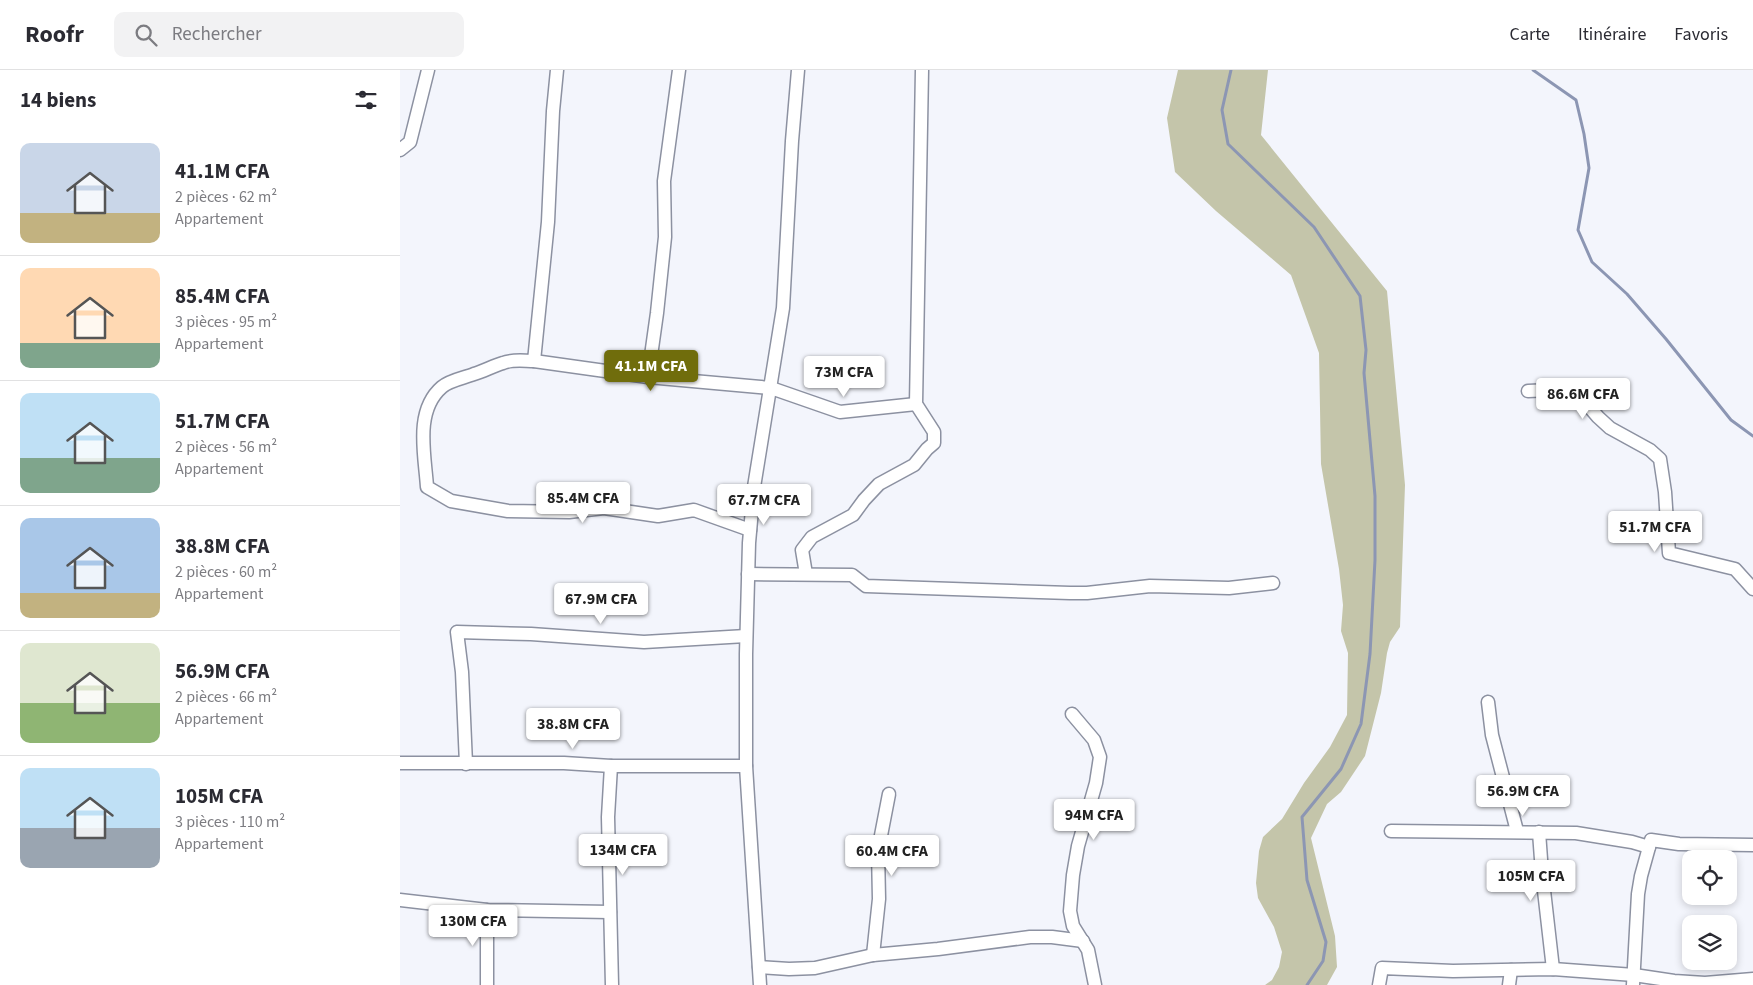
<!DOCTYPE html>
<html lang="fr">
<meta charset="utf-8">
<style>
:root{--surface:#fff;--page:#f2f2f3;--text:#2b2b33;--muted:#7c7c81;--line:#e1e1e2;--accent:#706d0c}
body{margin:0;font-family:"Source Sans 3",sans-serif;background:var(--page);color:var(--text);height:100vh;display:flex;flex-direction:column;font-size:19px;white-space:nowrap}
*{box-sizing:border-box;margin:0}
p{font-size:16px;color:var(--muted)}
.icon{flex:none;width:28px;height:28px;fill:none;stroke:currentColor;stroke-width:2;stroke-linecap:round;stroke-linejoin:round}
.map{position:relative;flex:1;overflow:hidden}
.sheet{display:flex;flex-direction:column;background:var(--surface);width:400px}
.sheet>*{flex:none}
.fabs{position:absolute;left:1282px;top:780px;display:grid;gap:10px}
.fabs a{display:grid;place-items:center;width:55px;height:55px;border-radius:10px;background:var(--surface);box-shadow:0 2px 8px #0003;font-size:25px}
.price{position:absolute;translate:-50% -42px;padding:0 11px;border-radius:5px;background:#fff;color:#222;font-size:16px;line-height:32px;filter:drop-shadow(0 1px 2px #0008)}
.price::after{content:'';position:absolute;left:50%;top:30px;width:15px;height:11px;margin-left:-8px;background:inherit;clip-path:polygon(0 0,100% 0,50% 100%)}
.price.selected{background:var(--accent);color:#fff}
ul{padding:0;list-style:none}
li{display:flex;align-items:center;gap:15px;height:125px;padding:0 20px}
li+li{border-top:1px solid var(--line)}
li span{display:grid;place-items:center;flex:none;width:140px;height:100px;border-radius:10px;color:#555}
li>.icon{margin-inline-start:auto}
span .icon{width:60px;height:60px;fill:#fffc;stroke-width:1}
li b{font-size:21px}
h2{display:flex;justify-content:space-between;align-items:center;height:60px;padding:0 20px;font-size:21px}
header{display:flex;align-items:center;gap:30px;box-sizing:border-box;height:70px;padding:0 25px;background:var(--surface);border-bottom:1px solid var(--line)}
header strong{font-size:24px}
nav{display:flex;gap:28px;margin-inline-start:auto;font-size:18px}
.search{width:350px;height:45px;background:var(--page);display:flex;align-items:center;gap:12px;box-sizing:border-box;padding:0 18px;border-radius:10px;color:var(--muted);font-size:19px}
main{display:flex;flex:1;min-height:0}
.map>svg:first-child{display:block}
.green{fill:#c4c5aa}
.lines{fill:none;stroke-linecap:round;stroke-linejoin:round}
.stream{stroke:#8c96b3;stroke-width:3}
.minor-casing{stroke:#8c91a1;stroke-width:15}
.minor{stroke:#fff;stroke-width:12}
</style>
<header>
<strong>Roofr</strong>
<div class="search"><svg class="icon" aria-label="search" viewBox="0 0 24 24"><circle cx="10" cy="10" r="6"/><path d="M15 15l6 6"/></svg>Rechercher</div>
<nav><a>Carte</a><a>Itinéraire</a><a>Favoris</a></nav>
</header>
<main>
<section class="sheet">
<h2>14 biens<svg class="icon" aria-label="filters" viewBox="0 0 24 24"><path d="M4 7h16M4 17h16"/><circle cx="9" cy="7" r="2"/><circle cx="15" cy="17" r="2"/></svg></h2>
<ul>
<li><span style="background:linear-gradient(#c9d6e8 70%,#c2b280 0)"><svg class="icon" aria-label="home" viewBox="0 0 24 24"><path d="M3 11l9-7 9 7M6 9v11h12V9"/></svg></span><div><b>41.1M CFA</b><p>2 pièces · 62 m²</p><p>Appartement</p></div></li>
<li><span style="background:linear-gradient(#ffd9b3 75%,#7fa58c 0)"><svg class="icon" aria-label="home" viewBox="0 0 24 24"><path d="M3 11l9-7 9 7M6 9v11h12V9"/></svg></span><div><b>85.4M CFA</b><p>3 pièces · 95 m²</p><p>Appartement</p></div></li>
<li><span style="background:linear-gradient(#bfe0f5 65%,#7fa58c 0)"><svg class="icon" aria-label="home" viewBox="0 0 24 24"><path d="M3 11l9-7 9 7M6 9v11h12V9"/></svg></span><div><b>51.7M CFA</b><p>2 pièces · 56 m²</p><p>Appartement</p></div></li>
<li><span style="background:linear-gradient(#a9c7e8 75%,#c2b280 0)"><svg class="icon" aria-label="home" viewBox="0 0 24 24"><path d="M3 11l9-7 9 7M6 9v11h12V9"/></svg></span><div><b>38.8M CFA</b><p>2 pièces · 60 m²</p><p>Appartement</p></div></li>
<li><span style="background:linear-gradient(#dfe7d0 60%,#8fb573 0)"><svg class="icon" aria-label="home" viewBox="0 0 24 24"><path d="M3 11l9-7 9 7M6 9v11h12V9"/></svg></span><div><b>56.9M CFA</b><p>2 pièces · 66 m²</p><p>Appartement</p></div></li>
<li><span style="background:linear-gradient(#bfe0f5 60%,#9aa5b1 0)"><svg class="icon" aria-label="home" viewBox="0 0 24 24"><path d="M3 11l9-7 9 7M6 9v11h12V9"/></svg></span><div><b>105M CFA</b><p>3 pièces · 110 m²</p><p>Appartement</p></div></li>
</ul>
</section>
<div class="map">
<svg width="1353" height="915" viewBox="0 0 1353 915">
<rect width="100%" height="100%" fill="#f3f5fc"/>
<path class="green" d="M778,0H868L861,65L987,221L1005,415L1000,557L990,572L987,583L981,623L965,686L941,722L927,734L911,768L935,866L937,897L927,915H865L872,910L879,897L882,882L874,857L858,828L856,813L859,781L863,767L882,749L904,713L930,677L947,645L948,583L941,561L943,535L939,499L921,394L919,283L891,205L816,141L775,102L767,48Z"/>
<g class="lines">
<g class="stream">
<path d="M831,0L822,40L828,74L914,157L960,226L966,280L964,303L975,426V490L970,584L961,654L941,699L902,747L907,810L926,872L923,891L907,915"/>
<path d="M1133,0L1176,30L1184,64L1189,98L1178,160L1192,192L1227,224L1266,269L1331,350L1353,366"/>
</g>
<g class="minor-casing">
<g id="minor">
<path d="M157,0L153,41L148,152L134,291C124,291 112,289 103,293C93,296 84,301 74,304C64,308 50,310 42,317C14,341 25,385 27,417L51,431L108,441L169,442L204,438L258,446L294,440L350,460"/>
<path d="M0,80L10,72L28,0"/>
<path d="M134,291L248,307L371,318L440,342L516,334"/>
<path d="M248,307L257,243L265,167L264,111L279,0"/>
<path d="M1128,321L1174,319L1198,347L1210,358L1250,380L1260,389L1265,422L1269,483L1335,499L1353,519"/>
<path d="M348,504L452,505L466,516L670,523H687L750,516L829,518L873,513"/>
<path d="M406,504L402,480L412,467L453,445L464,430L479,414L514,395L527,379L534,373V362L516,334L522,0"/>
<path d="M1088,632L1092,665L1117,761"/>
<path d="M672,644L694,670L700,687L696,713L678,776L673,805L670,841L673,856L688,880L695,915"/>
<path d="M0,693H164L211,696H346"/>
<path d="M66,694L62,602L57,562L131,564L244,572L346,566"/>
<path d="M211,696L208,747L212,915"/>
<path d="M991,761L1176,763L1232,772L1249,777"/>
<path d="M1139,762L1142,803L1153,899"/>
<path d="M0,830L87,840L210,842"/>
<path d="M473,885L479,829L478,781L489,724"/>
<path d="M359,897L389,899L415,898L473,885L538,879L630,867H652L683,871"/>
<path d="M87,915V840"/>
<path d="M360,915L346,696V584L349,473L354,417L383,238L392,71L398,0"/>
<path d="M979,915L982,898L1053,901L1153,899L1234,905L1274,911L1305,913L1353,909"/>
<path d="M1109,915L1111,900"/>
<path d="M1233,915L1238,824L1241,806L1251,770L1279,774L1353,775"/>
</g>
</g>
<use href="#minor" class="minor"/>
</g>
</svg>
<div class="fabs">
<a><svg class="icon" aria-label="locate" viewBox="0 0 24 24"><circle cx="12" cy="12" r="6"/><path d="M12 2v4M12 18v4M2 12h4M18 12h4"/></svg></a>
<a><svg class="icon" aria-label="layers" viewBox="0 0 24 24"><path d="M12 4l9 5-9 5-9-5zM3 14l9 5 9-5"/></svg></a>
</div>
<b class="price selected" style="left:251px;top:322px">41.1M CFA</b>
<b class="price" style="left:444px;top:328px">73M CFA</b>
<b class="price" style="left:1183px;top:350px">86.6M CFA</b>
<b class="price" style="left:183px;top:454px">85.4M CFA</b>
<b class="price" style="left:364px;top:456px">67.7M CFA</b>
<b class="price" style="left:1255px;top:483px">51.7M CFA</b>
<b class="price" style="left:201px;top:555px">67.9M CFA</b>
<b class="price" style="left:173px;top:680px">38.8M CFA</b>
<b class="price" style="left:1123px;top:747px">56.9M CFA</b>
<b class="price" style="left:694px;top:771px">94M CFA</b>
<b class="price" style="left:223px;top:806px">134M CFA</b>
<b class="price" style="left:492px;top:807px">60.4M CFA</b>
<b class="price" style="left:1131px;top:832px">105M CFA</b>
<b class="price" style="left:73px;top:877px">130M CFA</b>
</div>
</main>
